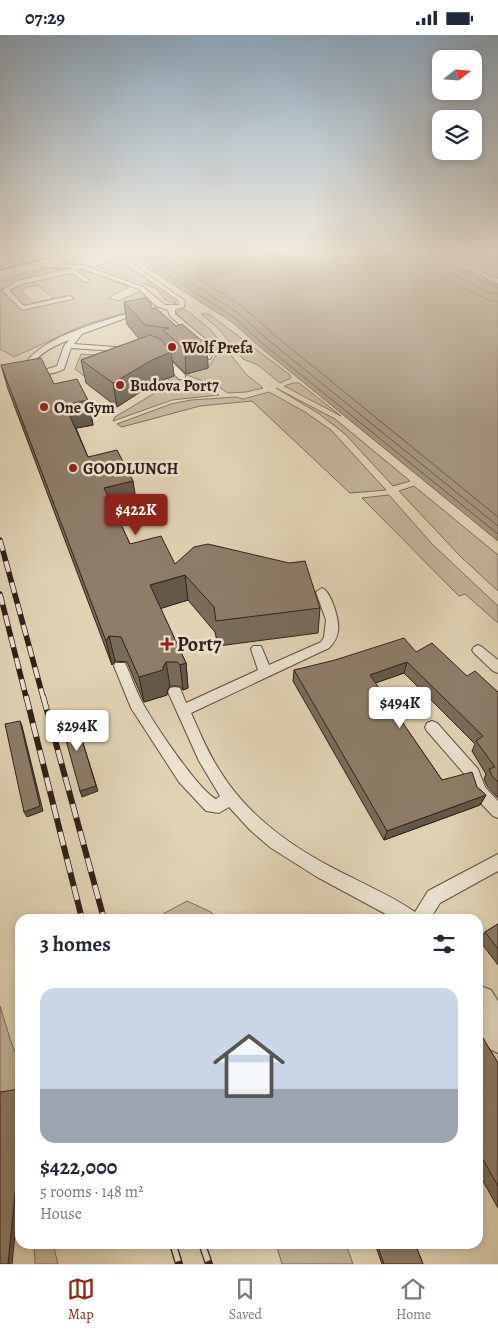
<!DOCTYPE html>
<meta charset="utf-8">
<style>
:root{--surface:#fff;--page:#f6f6f7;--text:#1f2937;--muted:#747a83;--line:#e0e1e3;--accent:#8f2418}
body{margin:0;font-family:Alegreya,serif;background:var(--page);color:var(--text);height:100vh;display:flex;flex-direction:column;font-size:19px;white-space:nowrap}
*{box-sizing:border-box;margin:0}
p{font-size:16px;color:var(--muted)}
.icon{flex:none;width:28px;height:28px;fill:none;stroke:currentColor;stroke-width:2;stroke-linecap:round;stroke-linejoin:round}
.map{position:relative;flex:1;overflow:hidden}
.sheet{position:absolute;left:15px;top:879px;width:468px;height:335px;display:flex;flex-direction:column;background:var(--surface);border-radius:15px;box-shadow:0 2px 8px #0003}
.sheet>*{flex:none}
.needle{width:32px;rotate:73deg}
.fabs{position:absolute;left:432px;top:15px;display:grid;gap:10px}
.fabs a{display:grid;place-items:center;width:50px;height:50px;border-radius:10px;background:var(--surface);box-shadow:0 2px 8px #0003;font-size:25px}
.price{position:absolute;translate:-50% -42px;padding:0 11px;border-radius:5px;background:#fff;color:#222;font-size:16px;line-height:32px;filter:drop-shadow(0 1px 2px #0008)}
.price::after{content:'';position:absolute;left:50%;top:30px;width:15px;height:11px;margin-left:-8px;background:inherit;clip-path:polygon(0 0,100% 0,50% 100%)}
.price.on{background:var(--accent);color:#fff}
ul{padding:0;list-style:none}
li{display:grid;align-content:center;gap:10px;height:265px;padding:0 25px}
li span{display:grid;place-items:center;height:155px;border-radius:15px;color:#555}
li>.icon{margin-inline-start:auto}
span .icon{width:90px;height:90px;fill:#fffc;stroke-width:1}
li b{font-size:21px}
h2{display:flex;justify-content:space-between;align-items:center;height:60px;padding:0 25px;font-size:21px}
.status{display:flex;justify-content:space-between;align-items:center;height:35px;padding:0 25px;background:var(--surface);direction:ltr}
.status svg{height:14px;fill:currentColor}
.dock{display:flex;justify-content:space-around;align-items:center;height:70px;border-top:1px solid var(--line);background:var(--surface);font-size:14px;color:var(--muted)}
.dock a{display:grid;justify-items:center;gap:2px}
.dock .on{color:var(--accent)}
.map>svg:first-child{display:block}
.green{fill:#c4b498;stroke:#7c6a58;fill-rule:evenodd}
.water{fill:#a6967e;stroke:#786655}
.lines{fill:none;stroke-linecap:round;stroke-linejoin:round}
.shore{stroke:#6c5a4a;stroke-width:1}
.service-casing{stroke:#5f4c3e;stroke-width:2}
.minor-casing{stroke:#5f4c3e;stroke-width:2}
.secondary-casing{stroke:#331f17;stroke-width:1}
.service{fill:#ece2ce;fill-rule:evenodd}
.minor{fill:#ece2ce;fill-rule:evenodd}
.secondary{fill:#ece2ce;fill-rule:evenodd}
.tram{stroke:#331f17;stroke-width:1}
.rail-far2-casing{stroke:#331f17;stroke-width:5.5}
.rail-far1-casing{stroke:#331f17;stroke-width:6}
.rail-casing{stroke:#331f17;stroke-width:8}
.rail-far2{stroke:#ece2ce;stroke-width:4;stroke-dasharray:11;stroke-linecap:butt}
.rail-far1{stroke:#ece2ce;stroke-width:4.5;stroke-dasharray:14;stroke-linecap:butt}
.rail{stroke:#ece2ce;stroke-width:5.5;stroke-dasharray:18;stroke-linecap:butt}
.wall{fill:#7a6c59;stroke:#331f17}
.shaded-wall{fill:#635849;stroke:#331f17}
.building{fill:#8e7d68;stroke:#331f17}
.poi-dot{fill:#8f2418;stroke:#ece2ce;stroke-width:2}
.labels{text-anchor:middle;stroke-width:5;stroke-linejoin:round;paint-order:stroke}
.far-poi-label{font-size:16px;font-weight:bold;fill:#331f17;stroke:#ece2ce;text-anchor:start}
.poi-label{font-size:20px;font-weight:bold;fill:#331f17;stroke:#ece2ce;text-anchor:start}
</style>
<div class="status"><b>07:29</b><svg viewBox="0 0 49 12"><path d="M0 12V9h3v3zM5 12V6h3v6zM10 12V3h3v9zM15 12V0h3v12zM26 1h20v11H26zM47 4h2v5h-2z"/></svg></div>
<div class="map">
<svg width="498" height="1229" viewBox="0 0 498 1229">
<rect width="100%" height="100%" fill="#e2d3b3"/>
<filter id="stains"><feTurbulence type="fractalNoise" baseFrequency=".004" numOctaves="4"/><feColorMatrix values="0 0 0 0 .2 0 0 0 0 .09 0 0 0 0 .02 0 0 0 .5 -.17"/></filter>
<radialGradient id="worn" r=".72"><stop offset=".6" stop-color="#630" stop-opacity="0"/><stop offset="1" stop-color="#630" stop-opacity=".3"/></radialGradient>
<g class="green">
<path d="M437,215H498V243L493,242Z"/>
<path d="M117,225L176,267L175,269L164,264V263L155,253L95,231Z"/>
<path d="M51,233L87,236L129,252L108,263L119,266L140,256L145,259L146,266L135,275L84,290L14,322L0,314V246ZM37,250L54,263L34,268L20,254Z"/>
<path d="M181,275H186L210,294L246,339L263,353L246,357L228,358L219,352L184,339L208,333L218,317L176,278Z"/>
<path d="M201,279H209L290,340L291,343L280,348L258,330L243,324L219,294Z"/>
<path d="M81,319L126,322H153L179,343L205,352L219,360L172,365L113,386L115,382L173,347L138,325L88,344L75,334Z"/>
<path d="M293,348H299L303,351L341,381L284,351Z"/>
<path d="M276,353L335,384L410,446L393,451L345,399L318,378Z"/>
<path d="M269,357L305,377L331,395L386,455L350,458L252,366L200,371L122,392L117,389L171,369L191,365L236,362L243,364Z"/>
<path d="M414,451L498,520V556L460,521L399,456Z"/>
<path d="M389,460L432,509L498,571V588L465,559L459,561L362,463Z"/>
<path d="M187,866L211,877L218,884H165L163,879Z"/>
<path d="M0,971L12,1010L20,1027V1057L0,1060Z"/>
<path d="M34,1209H53L58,1229H35Z"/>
<path d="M276,1209H346L353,1229H282Z"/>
</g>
<path class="water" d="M119,215H427L498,249V506L260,312L232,287Z"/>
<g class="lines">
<g class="shore">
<path d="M128,215L235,283L263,309L498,499"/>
<path d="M140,215L238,278L267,304L498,491"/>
<path d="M154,215L243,272L272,298L498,482"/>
<path d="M412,215L415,226L421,233L489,265L498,267"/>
<path d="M420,215L421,222L426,227L491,258L498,259"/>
<path d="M426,215L429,222L498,253"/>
</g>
<g class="service-casing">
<g id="service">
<path d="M106,215H113L185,266L184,272L175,275V279L215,312L216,314L210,324L203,322L208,314L170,281L168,275L156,271L139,254L81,233L76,236L89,245V247H85L71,238L22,249L9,255L24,271L70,261L73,263L72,264L22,275L2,255L17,246L73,233L42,232L39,230L40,229L83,230L143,252L165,270H179L178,265Z"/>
<path d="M139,275L145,276L82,299L74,309L128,313L132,315L131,317L71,313L64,334C50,341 35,342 24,330C43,300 105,286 139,275ZM69,305L64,311L57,331L44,335L32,330C40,317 56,310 69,305Z"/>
<path d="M159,320H165L185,340V344H179L159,324Z"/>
<path d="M322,553C331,556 340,586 338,596C337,603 334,608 329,613L191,678C200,698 208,718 220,736C246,778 287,809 331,832C359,847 389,859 415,877L428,856L498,819V836L440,868L430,884H395L317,842L271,813L250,795L229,772L219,778L206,776L179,747L131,673L114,631L115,628H125C131,640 135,654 142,667C153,687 198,755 216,764L220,761L199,726L168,657L170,653L175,652L180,653L186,668L258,635L251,614L253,611H261L269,630L321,607L324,602L326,585L316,557Z"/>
<path d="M478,610L482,612L498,625V638L493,636L474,618L472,615L474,612Z"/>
<path d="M432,686L437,688L478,734L485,752L498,766V783L493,781L474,761L467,742L427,696L425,692L427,688Z"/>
</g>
</g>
<g class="minor-casing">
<path id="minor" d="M478,950L491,955L498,966V1018L485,1012L478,1001Z"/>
</g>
<g class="secondary-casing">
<path id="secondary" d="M83,215H107L105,218L0,243V235Z"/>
</g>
<use href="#service" class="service"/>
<use href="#minor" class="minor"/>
<use href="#secondary" class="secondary"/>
<path class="tram" d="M0,235L78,215"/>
<g class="rail-far2-casing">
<g id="rail-far2">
<path d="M0,505L43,662"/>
<path d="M0,559L26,662"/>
</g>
</g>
<g class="rail-far1-casing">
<g id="rail-far1">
<path d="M26,661L82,884"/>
<path d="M43,661L104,884"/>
</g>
</g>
<g class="rail-casing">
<g id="rail">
<path d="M173,1209L179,1229"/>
<path d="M202,1209L209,1229"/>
</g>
</g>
<use href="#rail-far2" class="rail-far2"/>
<use href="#rail-far1" class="rail-far1"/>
<use href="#rail" class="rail"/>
</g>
<g class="wall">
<path d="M124,267L151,273L176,291L207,310L208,333L186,339L172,325L174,341L154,348L117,372L86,348L81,325L139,304L127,289Z"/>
<path d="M1,330L54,349L88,365L93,390L76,393L88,422L137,471L115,477L130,509L175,529L320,573L318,598L218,611L215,597L188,565L160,573L186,628L188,653L183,655L180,651H170L167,656V660L144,667L127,627L115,626L112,630L8,354Z"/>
<path d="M416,617L467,641L498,657V763L487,751L484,744L486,739L472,716L475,709L404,638L375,648L442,745L477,752L486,760L480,770L384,805L293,646L294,635Z"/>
<path d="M498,889V930L479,905L485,897Z"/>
<path d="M478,995L498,1028V1173L478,1137Z"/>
<path d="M375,1209H415L423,1229H382Z"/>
</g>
<g class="shaded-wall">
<path d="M207,310L208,333L186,339L185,315Z"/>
<path d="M171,317L174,341L154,348L117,372L113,348L152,325Z"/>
<path d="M88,365L93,390L71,394L65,370Z"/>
<path d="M133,446L137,471L109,479L104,453Z"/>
<path d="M185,540L188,565L153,576L150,550Z"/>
<path d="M109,601L115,626L112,630L106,606Z"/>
<path d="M166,627L170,651L167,656V660L144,667L139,642L163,632Z"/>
<path d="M407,627L404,638L367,651L370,640Z"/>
<path d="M186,628L188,653L183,655L180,630Z"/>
<path d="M73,676L98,756L82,762L80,756Z"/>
<path d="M20,686L22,691L43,776L27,782L24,777Z"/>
<path d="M486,760L480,770L384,805L387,796Z"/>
<path d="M20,1109V1149L12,1229H8Z"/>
</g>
<g class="building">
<path d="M145,263L151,268V273H156L176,291L182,289L207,310L185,315L163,295L169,293L145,290L124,267Z"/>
<path d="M150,300L160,304L171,317L152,325L113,348L81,325Z"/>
<path d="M41,323L54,349L77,344L88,365L65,370L88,422L117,415L133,446L104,453L130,509L161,501L175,529L194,512L208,509L289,528L305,526L320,573L216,586L214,572L185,540L150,550L186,628L180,630L177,627H166L163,632V635L139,642L121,602L109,601L106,606L1,330Z"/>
<path d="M404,603L416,617L432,608L467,641L475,636L498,657V747L492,741L489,734L495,732L476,706L483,701L407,627L370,640L442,745L472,737L477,752L486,760L387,796L294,635L335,625Z"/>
<path d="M73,676L96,751L80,756L59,680Z"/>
<path d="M20,686L40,771L24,777L5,689Z"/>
<path d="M498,889V914L485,897Z"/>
<path d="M478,995L498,1028V1151L478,1116Z"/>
<path d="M20,1054V1109L8,1229H0V1057Z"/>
<path d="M377,1209H415L423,1229H384Z"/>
</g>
<linearGradient id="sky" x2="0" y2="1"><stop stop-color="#8da8be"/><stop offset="0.56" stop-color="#f2ebdd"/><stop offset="1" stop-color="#f2ebdd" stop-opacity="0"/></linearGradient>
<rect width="498" height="387" fill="url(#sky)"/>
<g class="poi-dot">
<circle cx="172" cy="312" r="5"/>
<circle cx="120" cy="350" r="5"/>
<circle cx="44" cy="372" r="5"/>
<circle cx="73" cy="433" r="5"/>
<path d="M164.5 601.5h5v5h5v5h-5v5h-5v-5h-5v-5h5z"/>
</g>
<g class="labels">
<g class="far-poi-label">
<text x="182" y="318">Wolf Prefa</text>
<text x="130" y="356">Budova Port7</text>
<text x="54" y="378">One Gym</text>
<text x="83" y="439">GOODLUNCH</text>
</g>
<g class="poi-label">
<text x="177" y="616">Port7</text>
</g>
</g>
<rect width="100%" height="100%" filter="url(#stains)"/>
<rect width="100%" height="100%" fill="url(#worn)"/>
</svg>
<div class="fabs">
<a><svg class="needle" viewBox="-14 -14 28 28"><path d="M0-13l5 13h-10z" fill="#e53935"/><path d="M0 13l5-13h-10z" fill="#747a83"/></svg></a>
<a><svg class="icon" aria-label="layers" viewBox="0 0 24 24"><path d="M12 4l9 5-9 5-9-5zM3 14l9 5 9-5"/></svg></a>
</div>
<b class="price on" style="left:136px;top:501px">$422K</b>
<b class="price" style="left:400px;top:694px">$494K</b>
<b class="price" style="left:77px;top:717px">$294K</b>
<section class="sheet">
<h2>3 homes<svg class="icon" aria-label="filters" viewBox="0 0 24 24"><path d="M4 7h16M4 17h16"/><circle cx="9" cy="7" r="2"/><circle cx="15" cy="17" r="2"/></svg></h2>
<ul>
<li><span style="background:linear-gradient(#c9d6e8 65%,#9aa5b1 0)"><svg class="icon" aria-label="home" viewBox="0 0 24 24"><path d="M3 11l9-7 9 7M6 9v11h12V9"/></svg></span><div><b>$422,000</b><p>5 rooms · 148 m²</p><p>House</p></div></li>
</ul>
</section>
</div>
<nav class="dock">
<a class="on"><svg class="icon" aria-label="map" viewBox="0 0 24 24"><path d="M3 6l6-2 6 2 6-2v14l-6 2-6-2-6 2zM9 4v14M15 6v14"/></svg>Map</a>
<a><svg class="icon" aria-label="saved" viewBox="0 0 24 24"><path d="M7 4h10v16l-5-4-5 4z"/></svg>Saved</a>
<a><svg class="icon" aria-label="home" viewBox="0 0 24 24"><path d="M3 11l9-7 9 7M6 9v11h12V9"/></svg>Home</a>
</nav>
